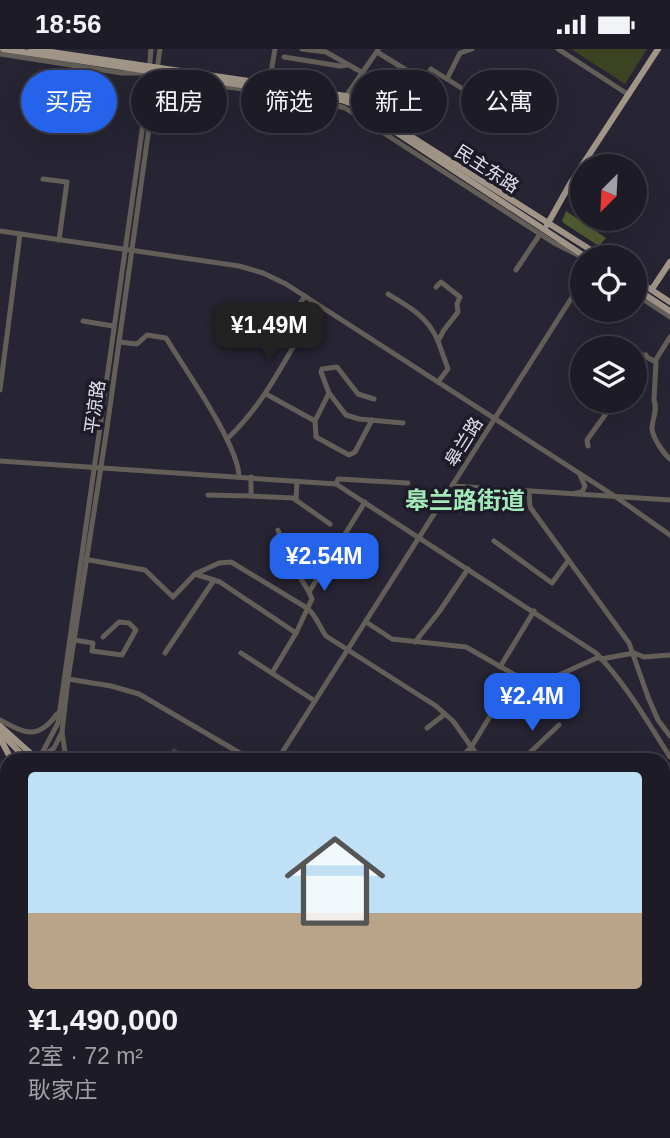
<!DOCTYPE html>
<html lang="zh">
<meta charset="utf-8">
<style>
:root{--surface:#1d1b26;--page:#2a2832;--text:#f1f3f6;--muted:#a0a1a7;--line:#3b3943;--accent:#2563eb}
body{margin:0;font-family:Helvetica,"Noto Sans SC",sans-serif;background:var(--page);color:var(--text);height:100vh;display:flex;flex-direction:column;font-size:26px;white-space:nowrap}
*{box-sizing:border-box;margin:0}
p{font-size:23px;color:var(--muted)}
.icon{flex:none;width:38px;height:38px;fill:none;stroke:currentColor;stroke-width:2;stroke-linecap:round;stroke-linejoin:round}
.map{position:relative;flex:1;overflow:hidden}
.details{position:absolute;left:0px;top:704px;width:670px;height:387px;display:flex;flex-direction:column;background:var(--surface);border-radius:21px 21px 0 0;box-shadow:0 7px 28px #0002,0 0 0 2px var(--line)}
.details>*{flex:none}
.banner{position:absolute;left:21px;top:21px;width:628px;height:63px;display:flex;gap:14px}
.needle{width:46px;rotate:204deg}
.fabs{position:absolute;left:570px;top:105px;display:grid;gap:14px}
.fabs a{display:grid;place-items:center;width:77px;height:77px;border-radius:50%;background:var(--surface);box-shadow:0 7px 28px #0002,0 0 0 2px var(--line);font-size:35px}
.price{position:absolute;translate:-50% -60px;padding:0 16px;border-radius:14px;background:var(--accent);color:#fff;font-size:23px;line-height:46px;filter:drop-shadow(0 2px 4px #0008)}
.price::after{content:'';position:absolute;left:50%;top:42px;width:21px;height:16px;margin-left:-10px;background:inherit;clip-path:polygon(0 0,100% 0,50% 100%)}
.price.on{background:#222;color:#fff}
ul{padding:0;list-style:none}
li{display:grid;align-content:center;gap:14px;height:371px;padding:0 28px}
li span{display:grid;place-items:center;height:217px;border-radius:7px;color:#555}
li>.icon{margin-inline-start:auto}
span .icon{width:126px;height:126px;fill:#fffc;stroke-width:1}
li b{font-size:30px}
.pill{padding:0 24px;border-radius:32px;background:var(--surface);box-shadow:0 7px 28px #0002,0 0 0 2px var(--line);font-size:24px;line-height:63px}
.pill.on{background:var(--accent);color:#fff}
.status{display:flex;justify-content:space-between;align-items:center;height:49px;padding:0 35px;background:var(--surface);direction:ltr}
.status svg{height:19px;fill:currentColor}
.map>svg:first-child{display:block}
.green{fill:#3c4323}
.forest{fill:#525c31}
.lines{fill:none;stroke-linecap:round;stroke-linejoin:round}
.minor-tunnel{stroke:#43404e;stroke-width:5;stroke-dasharray:5 2.5;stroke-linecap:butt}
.minor{stroke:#645e58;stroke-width:5}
.major{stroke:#a19588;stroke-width:6}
.labels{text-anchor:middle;stroke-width:7;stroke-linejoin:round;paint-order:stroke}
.street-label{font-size:18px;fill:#e1e0ea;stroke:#1e1b29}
.district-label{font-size:24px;font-weight:bold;fill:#a2e9b7;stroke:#1e1b29}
</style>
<div class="status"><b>18:56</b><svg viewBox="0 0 49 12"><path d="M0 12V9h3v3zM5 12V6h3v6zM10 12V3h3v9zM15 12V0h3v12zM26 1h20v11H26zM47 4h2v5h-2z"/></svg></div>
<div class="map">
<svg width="670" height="1089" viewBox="0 0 670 1089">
<rect width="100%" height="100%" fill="#272433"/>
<g class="green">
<path d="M571,0H647L625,35Z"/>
<path d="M71,1083H179L172,1089H67Z"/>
</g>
<path class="forest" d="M566,162L606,189L599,197L565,175L562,172Z"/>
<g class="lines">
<path class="minor-tunnel" d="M172,701L186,710"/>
<g class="minor">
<path d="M302,0L326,3L363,24"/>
<path d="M558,0L629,46"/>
<path d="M377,3L424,32L431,20L463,40L492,65L497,63L511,41"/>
<path d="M0,5L122,24H146"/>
<path d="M284,8L340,17L349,16"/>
<path d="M158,26C181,34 204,35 227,38C266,43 308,47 345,59L554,194L578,206"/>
<path d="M447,30L460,4L472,0"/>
<path d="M269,35L275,0"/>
<path d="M346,47L378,1"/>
<path d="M43,130L67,133L59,191"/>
<path d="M0,182L239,217L263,224L286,235L616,448L670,486"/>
<path d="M516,221L540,185"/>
<path d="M436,238L441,233L460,248L457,255L458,263L444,281L438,292L448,320L438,333"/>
<path d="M388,245C410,258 428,268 438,292"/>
<path d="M635,245L670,268"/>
<path d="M83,272L113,277"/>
<path d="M613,292L625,299"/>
<path d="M119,293L137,295L147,286L166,289C184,319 239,396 239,428"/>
<path d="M635,302L656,313L654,351C658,362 652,370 652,380C653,389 663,404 670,410"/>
<path d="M655,312L670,288"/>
<path d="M635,321L646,306"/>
<path d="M0,341L20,185"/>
<path d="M329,344L346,366L359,370L403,374"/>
<path d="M266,345L315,372L329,344L321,323L322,320L337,318L358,345L374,350"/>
<path d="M315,372L316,388L349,406L355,403L372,371"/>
<path d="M227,390C257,362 276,328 296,293L283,280L305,247"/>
<path d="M588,397L587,391L615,352"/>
<path d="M0,412L336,435L596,604C626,635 647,672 670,708"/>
<path d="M251,428V447L293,449L330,475"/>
<path d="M336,435L338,430L408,434"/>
<path d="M453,437L670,451"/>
<path d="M529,443L530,458L629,594L648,648L658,671L670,687"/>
<path d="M576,444L582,443L585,437L580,426"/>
<path d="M208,446L251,447"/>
<path d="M296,451L297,432"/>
<path d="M278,481L287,507L309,543"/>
<path d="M494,492L552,534L568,512"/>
<path d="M84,510L145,521L173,548L195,525L220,533L296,584"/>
<path d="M195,525L219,514L231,513L307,559C316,566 319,577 326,587L436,657L453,672L480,710"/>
<path d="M366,573L392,590L466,598L515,626L529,630H550L599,608"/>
<path d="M74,591L93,594L92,602L122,606L136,581L129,574L119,573L103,588"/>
<path d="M415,593L439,563L468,520"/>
<path d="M165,604L214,531"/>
<path d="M241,604L315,652"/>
<path d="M601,610L634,604L644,608L670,606"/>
<path d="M500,618L534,562"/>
<path d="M272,624L296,584L312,550L309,543L365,453"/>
<path d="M68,630L111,637L139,645L250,710"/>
<path d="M0,671C26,685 38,691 57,665"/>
<path d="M427,679L445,665"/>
<path d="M62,683L66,710"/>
<path d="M40,708L58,674L147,47L151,0"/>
<path d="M39,710L54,699L62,683L68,630L107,379L160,0"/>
<path d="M278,710L583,231"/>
<path d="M460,710L472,697L515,626"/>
<path d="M523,710L559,676"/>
<path d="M663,749L670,745"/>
<path d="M0,890L7,895"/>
<path d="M663,1030L670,1034"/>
<path d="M512,1083L520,1089"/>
</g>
<g class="major">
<path d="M3,0L341,51L353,55L586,208"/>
<path d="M31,0L269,35L346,47L357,53"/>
<path d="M366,59L602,208"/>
<path d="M547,176L570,135L658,0"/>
<path d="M635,230L670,253"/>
<path d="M635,239L670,262"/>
<path d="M652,240L670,213"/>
<path d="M0,677L37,710"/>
<path d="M0,683L26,710"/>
<path d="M0,689L11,710"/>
<path d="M0,754L7,746"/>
<path d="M0,1068L7,1073"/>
<path d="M0,1075L7,1079"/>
<path d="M14,1083L23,1089"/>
<path d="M24,1083L33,1089"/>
<path d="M523,1083L532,1089"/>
<path d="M537,1083L546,1089"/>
<path d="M286,1089L289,1083"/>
</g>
</g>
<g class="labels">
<g class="street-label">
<text transform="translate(487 120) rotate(33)" y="6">民主东路</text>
<text transform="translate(95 358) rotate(-82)" y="6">平凉路</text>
<text transform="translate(464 393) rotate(-58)" y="6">皋兰路</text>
</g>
<g class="district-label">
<text x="465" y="460">皋兰路街道</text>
</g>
</g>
</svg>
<div class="fabs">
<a><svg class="needle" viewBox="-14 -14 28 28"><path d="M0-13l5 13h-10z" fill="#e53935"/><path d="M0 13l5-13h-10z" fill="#a0a1a7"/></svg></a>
<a><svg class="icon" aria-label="locate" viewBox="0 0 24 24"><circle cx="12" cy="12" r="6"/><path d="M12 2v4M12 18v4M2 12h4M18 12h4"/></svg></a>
<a><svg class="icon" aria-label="layers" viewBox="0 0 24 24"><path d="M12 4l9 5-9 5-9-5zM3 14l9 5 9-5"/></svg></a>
</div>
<b class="price on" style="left:269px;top:313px">¥1.49M</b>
<b class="price" style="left:324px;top:544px">¥2.54M</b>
<b class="price" style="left:532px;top:684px">¥2.4M</b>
<div class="banner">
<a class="pill on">买房</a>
<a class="pill">租房</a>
<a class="pill">筛选</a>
<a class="pill">新上</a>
<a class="pill">公寓</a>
</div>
<section class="details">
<ul>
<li><span style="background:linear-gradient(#bfe0f5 65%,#b9a48a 0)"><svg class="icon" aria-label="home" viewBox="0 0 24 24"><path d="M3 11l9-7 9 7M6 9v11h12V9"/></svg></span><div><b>¥1,490,000</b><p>2室 · 72 m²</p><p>耿家庄</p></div></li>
</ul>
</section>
</div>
